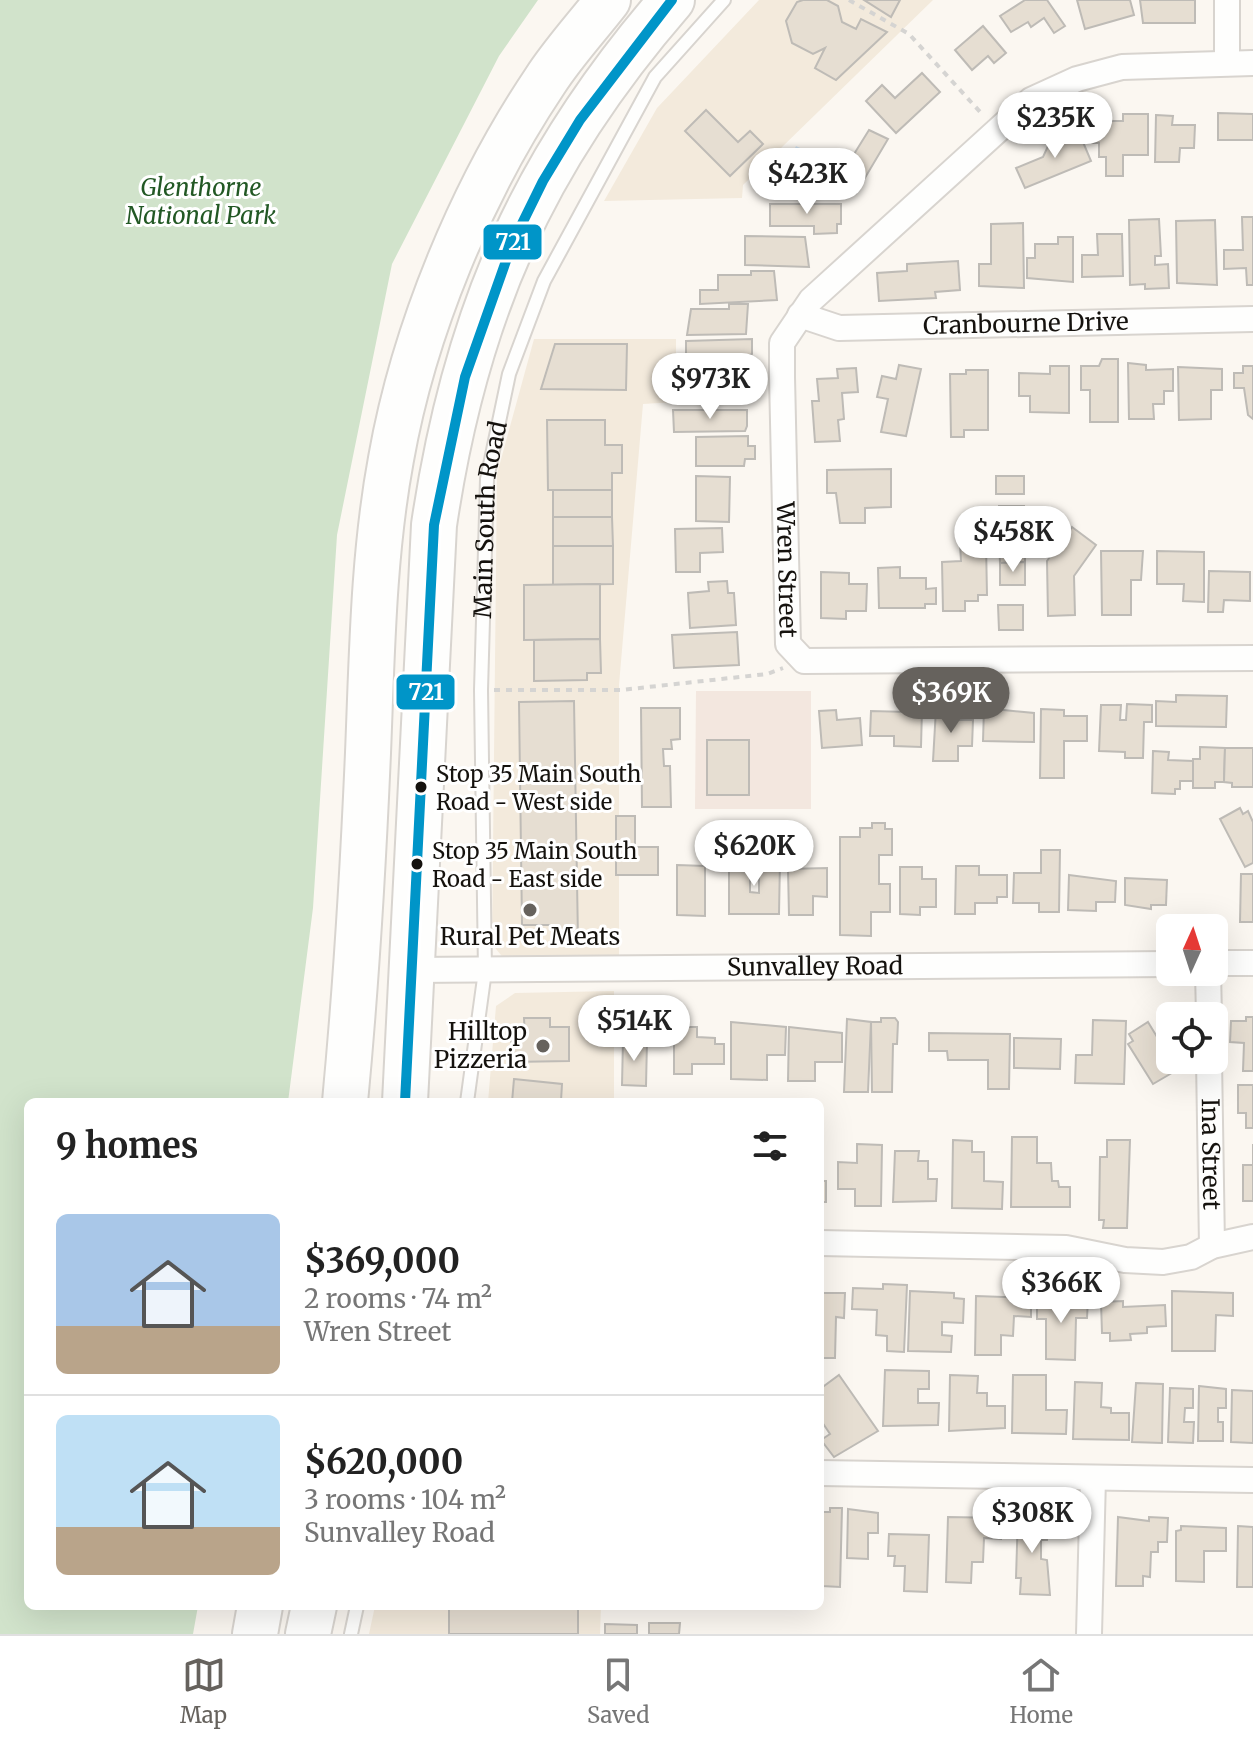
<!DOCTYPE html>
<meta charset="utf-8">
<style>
:root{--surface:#fff;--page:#f2f2f2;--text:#222;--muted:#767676;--line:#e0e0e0;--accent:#66625d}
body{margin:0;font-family:Merriweather,serif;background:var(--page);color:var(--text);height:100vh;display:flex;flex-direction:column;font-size:30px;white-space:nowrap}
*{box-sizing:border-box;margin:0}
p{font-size:26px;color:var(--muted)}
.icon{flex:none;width:44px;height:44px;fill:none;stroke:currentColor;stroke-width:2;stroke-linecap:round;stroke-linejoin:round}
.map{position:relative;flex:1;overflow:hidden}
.details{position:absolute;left:24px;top:1098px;width:800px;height:512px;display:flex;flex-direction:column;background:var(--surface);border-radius:12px;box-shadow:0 8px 32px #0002}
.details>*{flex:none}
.needle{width:52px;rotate:3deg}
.buttons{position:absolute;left:1156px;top:914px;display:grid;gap:16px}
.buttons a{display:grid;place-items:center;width:72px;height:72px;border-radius:12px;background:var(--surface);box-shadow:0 8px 32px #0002;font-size:40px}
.price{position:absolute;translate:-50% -68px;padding:0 18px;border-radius:28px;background:#fff;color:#222;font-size:26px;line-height:52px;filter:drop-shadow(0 2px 4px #0008)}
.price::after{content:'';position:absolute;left:50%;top:48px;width:24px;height:18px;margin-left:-12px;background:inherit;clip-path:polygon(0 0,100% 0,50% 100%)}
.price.active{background:var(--accent);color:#fff}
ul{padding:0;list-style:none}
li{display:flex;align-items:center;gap:24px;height:200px;padding:0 32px}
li+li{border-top:2px solid var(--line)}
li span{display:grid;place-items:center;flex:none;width:224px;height:160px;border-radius:12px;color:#555}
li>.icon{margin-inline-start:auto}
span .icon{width:96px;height:96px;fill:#fffc;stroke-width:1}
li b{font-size:34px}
h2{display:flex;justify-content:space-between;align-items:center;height:96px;padding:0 32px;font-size:34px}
.menu{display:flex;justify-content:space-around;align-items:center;height:112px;border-top:2px solid var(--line);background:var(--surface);font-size:22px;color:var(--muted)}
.menu a{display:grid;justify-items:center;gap:4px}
.menu .active{color:var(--accent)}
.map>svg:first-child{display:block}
.built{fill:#f3eadc}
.education{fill:#f3e7df}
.green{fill:#d1e3cb}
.water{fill:#d7e8f6}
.building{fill:#e6ded2;stroke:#bebbb6;stroke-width:2}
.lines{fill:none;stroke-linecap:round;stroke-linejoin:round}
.lane-casing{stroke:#d8d4cf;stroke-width:16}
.street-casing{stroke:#d8d4cf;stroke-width:28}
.highway-casing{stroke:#d8d4cf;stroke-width:48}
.path{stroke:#d5d4d2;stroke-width:4;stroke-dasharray:6 6;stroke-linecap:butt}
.lane{stroke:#fefefd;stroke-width:12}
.street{stroke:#fefefd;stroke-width:24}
.highway{stroke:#fefefd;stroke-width:44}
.bus-1-casing{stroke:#fff;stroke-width:16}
.bus-1{stroke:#0095c8;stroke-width:10}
.bus-dot{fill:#15120e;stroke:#fff;stroke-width:3}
.poi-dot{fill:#66625d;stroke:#fff;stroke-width:3}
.labels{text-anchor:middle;stroke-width:6;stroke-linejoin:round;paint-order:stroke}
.bus-label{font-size:22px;fill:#15120e;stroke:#fff;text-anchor:start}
.park-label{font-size:24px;font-style:italic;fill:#225824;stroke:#fff}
.street-label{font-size:24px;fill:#15120e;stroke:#fff}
.poi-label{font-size:24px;fill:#15120e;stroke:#fff}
.line-badge{stroke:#fff;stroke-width:3}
.badge-label{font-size:22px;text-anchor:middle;font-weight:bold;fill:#fff}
</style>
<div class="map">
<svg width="1253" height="1634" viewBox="0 0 1253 1634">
<rect width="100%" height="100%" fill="#fbf7f1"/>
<g class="built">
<path d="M759,0H933L743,185L742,198L604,201L657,108Z"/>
<path d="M534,339H676V402L643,404L619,685V958L505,960L492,944L497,474Z"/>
<path d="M614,991V1102H488L496,1006L515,993Z"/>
<path d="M375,1606H601L600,1634H369Z"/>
</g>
<path class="education" d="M696,691H811V809H695Z"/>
<path class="green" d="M0,0H538L499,56L392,264L337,535L313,908L288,1102H28V1606H198L193,1634H0Z"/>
<path class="water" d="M796,146L817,156L811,168L790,159Z"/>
<g class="building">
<path d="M803,0H827L838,6L842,22L856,29L861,19L887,32L836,80L815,68L825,48L813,54L792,43L786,21L797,2Z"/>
<path d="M864,0H900L891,17Z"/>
<path d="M1025,0H1047L1065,26L1054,33L1044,18L1031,27L1028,22L1011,32L1000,16Z"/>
<path d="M1077,0H1130L1134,15L1085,29Z"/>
<path d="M1140,0H1195V23H1143Z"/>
<path d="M983,26L1006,53L994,63L988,56L972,70L955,50Z"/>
<path d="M922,73L940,92L896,133L866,101L882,85L895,98Z"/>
<path d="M706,110L738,142L750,131L763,144L730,176L685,131Z"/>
<path d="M1218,113L1253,114V140H1218Z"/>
<path d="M1123,114H1148V155H1123V176H1106V157H1099V143H1092V121H1123Z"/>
<path d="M1156,115L1173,116L1172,125H1195L1194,148H1180L1179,162H1155Z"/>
<path d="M869,130L888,139L856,193L836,183Z"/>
<path d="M1055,131L1083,142L1091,161L1025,188L1016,168L1043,157Z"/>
<path d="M770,204H841V224H837V233L814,234V226H770Z"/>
<path d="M1242,217H1253V285H1247L1246,268L1224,269V250H1243Z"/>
<path d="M1159,219L1161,256H1155V265L1168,264L1169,288L1145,289V284L1130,285L1129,220Z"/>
<path d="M1215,220L1217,285L1177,283L1176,221Z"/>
<path d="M1023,223L1024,288L979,286V264H991V224Z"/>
<path d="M1097,234H1122L1123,276L1082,277V255H1098Z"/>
<path d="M745,236L805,237L809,267L745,265Z"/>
<path d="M1058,237H1073V282L1027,278V258H1035V244H1058Z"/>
<path d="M958,261L960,290L935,292L936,298L879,301L877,273L907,271V264Z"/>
<path d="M751,271H774L777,300L700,304V290H718V275H751Z"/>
<path d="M729,304H748L746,334L687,335L691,309H729Z"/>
<path d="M752,339V354L744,358L745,367L686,365V341Z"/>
<path d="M555,344H627L626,390L541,389Z"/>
<path d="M1102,359H1118V422H1090V390H1081V366H1099Z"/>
<path d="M1128,363L1146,365V370L1173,369V391H1164V404H1153L1154,419H1129Z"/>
<path d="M899,365L921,369L906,436L881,432L888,399L877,397L882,376L896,379Z"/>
<path d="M1050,366H1069V413L1030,412V396H1019V373L1050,374Z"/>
<path d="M1243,366H1253V419L1248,415L1244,388H1234V373H1243Z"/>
<path d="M1178,367L1222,369V390H1211V419L1179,420Z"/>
<path d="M856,368L858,392L842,393L844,419L838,420L840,441L815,442L812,401H819L817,379L838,378L837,369Z"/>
<path d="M966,370H988V430H964V437H951L950,374H966Z"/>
<path d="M722,371H745L746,382L752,386L753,400L688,402L687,376L722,375Z"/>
<path d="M673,410H747V426L745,431L674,432Z"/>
<path d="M547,420H605V445H622V473H612V490H548Z"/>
<path d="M748,436V446H755V459H745L744,466H696V437Z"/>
<path d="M891,469V507L865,508V523H840L836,493H827V470Z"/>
<path d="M696,476L730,477L729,522L696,521Z"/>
<rect x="996" y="476" width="28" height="18"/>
<rect x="553" y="490" width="59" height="27"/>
<rect x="999" y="506" width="25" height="23"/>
<path d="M553,517H612L613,546H553Z"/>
<path d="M1072,527L1096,545L1074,576L1075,615L1048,616L1047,561Z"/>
<path d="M722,528L723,552L700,553V572H676L675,529Z"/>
<path d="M999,539H1025V562L1000,563Z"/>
<path d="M960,544H986L987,595H978V601H965V611H943L942,562L961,561Z"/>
<path d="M553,546H613V584L553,585Z"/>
<path d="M1101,551H1143L1141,580H1131V615H1102Z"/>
<path d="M1157,551L1204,552V602L1183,601L1184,584H1157Z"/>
<path d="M1025,562V585H1000V563Z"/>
<path d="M900,567V578H926V589L936,588V604H925V608H879L878,568Z"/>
<path d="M1209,571L1250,572V601L1224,600L1223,612H1208Z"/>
<path d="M821,572L849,573V584H867L866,611H846V619L821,618Z"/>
<path d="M727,581L728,593H734L736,625L690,628L688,593L709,591L708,582Z"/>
<path d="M600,584V639L524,640V585Z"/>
<path d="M998,605H1023V630H999Z"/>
<path d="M737,632L739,665L674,668L672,635Z"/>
<path d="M600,639L601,673H587V680L534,681V640Z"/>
<path d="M1176,695L1227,696L1226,727L1156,726V701L1176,702Z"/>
<path d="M574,701L578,940H563V931H553V925H522L519,702Z"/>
<path d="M1127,704L1152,705V722H1144L1143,758H1125V752L1099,751L1101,705H1121L1120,720H1126Z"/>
<path d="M641,708H680V739L671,740L672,749H663L664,766H670L671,807H642Z"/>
<path d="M984,708L1034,713V742L983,741Z"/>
<path d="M908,709H922L921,747L894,746V736H870L871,711L908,712Z"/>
<path d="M936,709L960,710V720H973L972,746H958V761H933Z"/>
<path d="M1041,709L1064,710V716H1087V741H1064V778H1040Z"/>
<path d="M836,710L837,720L860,718L862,745L822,748L819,711Z"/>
<rect x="707" y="740" width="42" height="55"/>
<path d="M1200,747L1225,748L1224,782H1215V788H1193V759H1200Z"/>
<path d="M1225,748H1253V787H1232V783L1224,782Z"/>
<path d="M1153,751L1169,752L1168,760L1193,761V781H1180V789H1175V794L1152,793Z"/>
<path d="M1240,808L1243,814L1248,811L1253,822V863L1245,867L1220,819Z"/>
<path d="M616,816H635V847H658V875H616Z"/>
<path d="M872,823H885V829H892V855H879V884H890V912H871V936L840,935V837H860V828H872Z"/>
<path d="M1041,850H1060L1059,912H1039V903H1013L1014,873H1041Z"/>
<path d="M729,859H750V892L759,893V860H780L779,914H729Z"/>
<path d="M677,865L705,866V916L677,915Z"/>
<path d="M956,866H979V875H1007V897H997V903H975V914H955Z"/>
<path d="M900,867H922V879H936V907H920V915L900,914Z"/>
<path d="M827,868V897L813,896V915H789L788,869Z"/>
<path d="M1241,874H1253V922H1240Z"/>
<path d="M1069,875L1116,881L1115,902H1096V911L1068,910Z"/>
<path d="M1125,878L1167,880L1166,905H1151V909L1125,905Z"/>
<path d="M1246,1017H1253V1071H1243L1244,1043L1230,1042L1231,1021H1246Z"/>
<path d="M524,1018H550V1027H569V1061L512,1062L511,1040L525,1039Z"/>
<path d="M881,1018H895L898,1022L897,1044H893L892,1092H872L871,1022H881Z"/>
<path d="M847,1019L871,1022L868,1092H844Z"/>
<path d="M1093,1020L1126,1021L1124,1084L1075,1083L1076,1055H1092Z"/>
<path d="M731,1022L786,1027L785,1055H767V1080L731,1079Z"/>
<path d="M1148,1022L1177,1070L1153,1084L1128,1044L1133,1041L1129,1034Z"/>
<path d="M674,1027H697V1037L715,1038V1044H724V1064H692V1074H674Z"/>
<path d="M789,1027L842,1033V1062H815V1081H788Z"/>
<path d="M929,1033L1010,1034L1009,1089H988V1060H948L947,1051H929Z"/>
<path d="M1014,1038L1061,1039L1060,1069L1014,1068Z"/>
<path d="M623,1040L647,1041L646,1086L622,1085Z"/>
<path d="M514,1079L562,1084L561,1101L573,1102H512Z"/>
<path d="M1238,1085H1253V1128H1246V1113H1238Z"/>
<path d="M1012,1137H1037V1163H1051L1052,1181H1058L1059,1187H1070V1207H1011Z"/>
<path d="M953,1140L972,1141V1152H984V1181L1003,1182L1002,1209L952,1208Z"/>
<path d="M1107,1140H1130L1127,1228H1103L1104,1220H1099L1100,1157H1107Z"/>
<path d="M857,1144L882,1145L881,1206H855V1189H838V1162L857,1163Z"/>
<path d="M1253,1144V1201H1243V1165H1253Z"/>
<path d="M895,1151H919L918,1161H928V1179H937L936,1201L893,1202Z"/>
<rect x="820" y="1181" width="6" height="21"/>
<path d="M883,1284L907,1285L904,1352L887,1351V1336L876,1335L877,1310L852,1309L853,1288L883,1289Z"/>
<path d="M910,1291L954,1293V1298L964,1299L963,1323L942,1322V1335L952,1336L951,1352L908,1351Z"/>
<path d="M1172,1291L1233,1293V1316L1216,1315L1215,1351H1172Z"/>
<path d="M820,1293H845L844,1318L836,1317L835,1358H820Z"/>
<path d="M976,1296L1031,1298V1317L1014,1316L1013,1336L1001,1335V1355H975Z"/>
<path d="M1037,1298L1088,1299L1087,1318H1076L1075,1360L1046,1359V1319H1037Z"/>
<path d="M1123,1301V1307L1165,1305L1166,1326L1147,1327V1333L1130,1334L1131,1340L1110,1341V1333H1102L1101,1302Z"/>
<path d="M885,1370L929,1371V1389H918V1403H939L938,1425L883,1426Z"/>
<path d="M839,1375L878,1431L834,1457L821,1440L830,1434L820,1419V1389Z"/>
<path d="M950,1375L978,1376L977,1393H987V1406H1005V1428L949,1431Z"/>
<path d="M1013,1375H1046V1410H1067L1066,1434L1012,1433Z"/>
<path d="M1075,1382L1102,1383L1101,1407L1111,1408V1413H1129V1440L1073,1439Z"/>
<path d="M1136,1383L1163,1384L1162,1443L1132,1442Z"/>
<path d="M1199,1386L1226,1389V1408H1218V1422H1223V1441H1198Z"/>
<path d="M1170,1388L1193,1389V1408H1185L1184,1422H1194L1193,1443L1168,1442Z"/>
<path d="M1232,1390L1253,1391V1443L1231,1442Z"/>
<path d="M830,1508H842L840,1587L822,1586V1512H830Z"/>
<path d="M848,1509L878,1513V1533H868V1559L847,1558Z"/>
<path d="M1018,1514L1040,1515V1520H1048L1047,1540H1041V1559L1047,1560L1050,1595L1020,1594L1021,1578H1016Z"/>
<path d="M948,1517L1002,1518L1001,1539L984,1538L983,1562H972L971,1583L946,1582Z"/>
<path d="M1118,1517L1149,1521V1517L1168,1518L1167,1542H1158V1552H1151L1150,1577L1143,1576V1586H1116Z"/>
<path d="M1181,1526L1226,1528V1551H1204V1582L1176,1581V1531L1181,1530Z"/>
<path d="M1238,1526L1253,1527V1587H1237Z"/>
<path d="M889,1534L929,1535L927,1592L904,1591L905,1566H894L895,1556H888Z"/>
<rect x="449" y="1606" width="129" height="28"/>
<path d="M649,1623H680L679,1634H649Z"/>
<path d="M605,1624L637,1625V1634H605Z"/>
</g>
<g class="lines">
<g class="lane-casing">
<g id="lane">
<path id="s1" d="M467,1102L485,971L481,690L487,479L509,374L544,281L655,77L724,0"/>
<path d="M351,1634L357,1606"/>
</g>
</g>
<g class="street-casing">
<g id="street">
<path d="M1227,0V63"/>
<path id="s2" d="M1253,63L1122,67L1077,79L1031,100L811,300L782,343V377L788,644L804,661L1253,658"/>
<path id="s3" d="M800,315L839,328L1253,319"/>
<path d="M1214,963H1253"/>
<path id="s4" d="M413,970L1170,964"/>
<path d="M1208,972L1209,1016"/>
<path id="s5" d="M1209,1060L1212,1246"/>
<path d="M820,1243L1066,1248L1125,1260L1163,1262L1191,1257L1212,1246L1253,1237"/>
<path d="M820,1473L1253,1480"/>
<path d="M1089,1634L1093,1478"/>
</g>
</g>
<g class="highway-casing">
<g id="highway">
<path d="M345,1102C356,986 363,870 368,753C372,655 373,556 391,459C414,329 472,190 545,81C563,53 587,27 608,0"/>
<path d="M405,1102L434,525C465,315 532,161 672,0"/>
<path d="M255,1634L260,1606"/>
<path d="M308,1634L314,1606"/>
</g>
</g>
<g class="path">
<path d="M849,0L909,34L982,114"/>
<path d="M494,690H621L767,674L783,668"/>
</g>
<use href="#lane" class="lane"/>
<use href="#street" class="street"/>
<use href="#highway" class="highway"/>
<g class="bus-1-casing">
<path id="bus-1" d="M405,1102L434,525L465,377L512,244L543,181L580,120L672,0"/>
</g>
<use href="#bus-1" class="bus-1"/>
</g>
<g class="bus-dot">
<circle cx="421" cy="787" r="7"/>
<circle cx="417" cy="864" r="7"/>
</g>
<g class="poi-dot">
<circle cx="530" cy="910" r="8"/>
<circle cx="543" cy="1046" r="8"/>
</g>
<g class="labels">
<g class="bus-label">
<text x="436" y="782">Stop 35 Main South<tspan x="436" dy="28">Road - West side</tspan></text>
<text x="432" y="859">Stop 35 Main South<tspan x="432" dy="28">Road - East side</tspan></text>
</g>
<g class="park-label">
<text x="201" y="196">Glenthorne<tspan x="201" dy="28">National Park</tspan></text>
</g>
<g class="street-label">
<text dy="8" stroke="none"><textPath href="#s3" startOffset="228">Cranbourne Drive</textPath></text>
<text dy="8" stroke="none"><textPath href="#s1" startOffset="584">Main South Road</textPath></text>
<text dy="8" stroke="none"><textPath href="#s2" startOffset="804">Wren Street</textPath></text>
<text dy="8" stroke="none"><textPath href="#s4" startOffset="402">Sunvalley Road</textPath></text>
<text dy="8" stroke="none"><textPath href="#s5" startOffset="94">Ina Street</textPath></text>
</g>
<g class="poi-label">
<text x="530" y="945">Rural Pet Meats</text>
<text x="527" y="1040" text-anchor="end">Hilltop<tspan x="527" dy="28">Pizzeria</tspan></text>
</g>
</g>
<g class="line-badge">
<rect x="482" y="223" width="61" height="38" rx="8" fill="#0095c8"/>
<rect x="395" y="673" width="61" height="38" rx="8" fill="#0095c8"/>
</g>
<g class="badge-label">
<text x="513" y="250">721</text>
<text x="426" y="700">721</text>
</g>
</svg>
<div class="buttons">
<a><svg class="needle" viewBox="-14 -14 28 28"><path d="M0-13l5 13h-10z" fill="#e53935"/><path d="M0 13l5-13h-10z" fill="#767676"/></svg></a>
<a><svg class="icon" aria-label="locate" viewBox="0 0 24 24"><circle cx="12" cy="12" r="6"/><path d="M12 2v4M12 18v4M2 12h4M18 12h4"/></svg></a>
</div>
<b class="price" style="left:1055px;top:160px">$235K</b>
<b class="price" style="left:807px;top:216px">$423K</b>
<b class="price" style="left:710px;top:421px">$973K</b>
<b class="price" style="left:1013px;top:574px">$458K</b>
<b class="price active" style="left:951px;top:735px">$369K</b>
<b class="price" style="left:754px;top:888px">$620K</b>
<b class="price" style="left:634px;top:1063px">$514K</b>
<b class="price" style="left:1061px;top:1325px">$366K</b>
<b class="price" style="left:1032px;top:1555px">$308K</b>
<section class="details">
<h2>9 homes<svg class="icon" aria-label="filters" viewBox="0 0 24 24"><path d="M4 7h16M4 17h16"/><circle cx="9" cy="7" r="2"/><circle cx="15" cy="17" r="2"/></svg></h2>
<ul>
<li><span style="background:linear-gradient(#a9c7e8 70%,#b9a48a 0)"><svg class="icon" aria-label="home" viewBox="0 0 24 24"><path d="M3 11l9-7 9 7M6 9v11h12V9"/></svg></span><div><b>$369,000</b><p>2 rooms · 74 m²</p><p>Wren Street</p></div></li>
<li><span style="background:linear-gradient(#bfe0f5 70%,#b9a48a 0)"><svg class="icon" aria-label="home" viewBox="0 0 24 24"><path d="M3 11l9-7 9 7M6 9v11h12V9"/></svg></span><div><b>$620,000</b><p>3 rooms · 104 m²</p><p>Sunvalley Road</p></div></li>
</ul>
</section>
</div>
<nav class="menu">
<a class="active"><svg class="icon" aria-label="map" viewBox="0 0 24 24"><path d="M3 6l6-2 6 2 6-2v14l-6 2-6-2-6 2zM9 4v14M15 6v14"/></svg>Map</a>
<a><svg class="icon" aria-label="saved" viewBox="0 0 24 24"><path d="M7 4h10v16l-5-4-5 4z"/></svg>Saved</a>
<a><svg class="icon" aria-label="home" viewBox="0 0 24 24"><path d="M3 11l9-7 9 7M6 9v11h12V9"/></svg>Home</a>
</nav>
